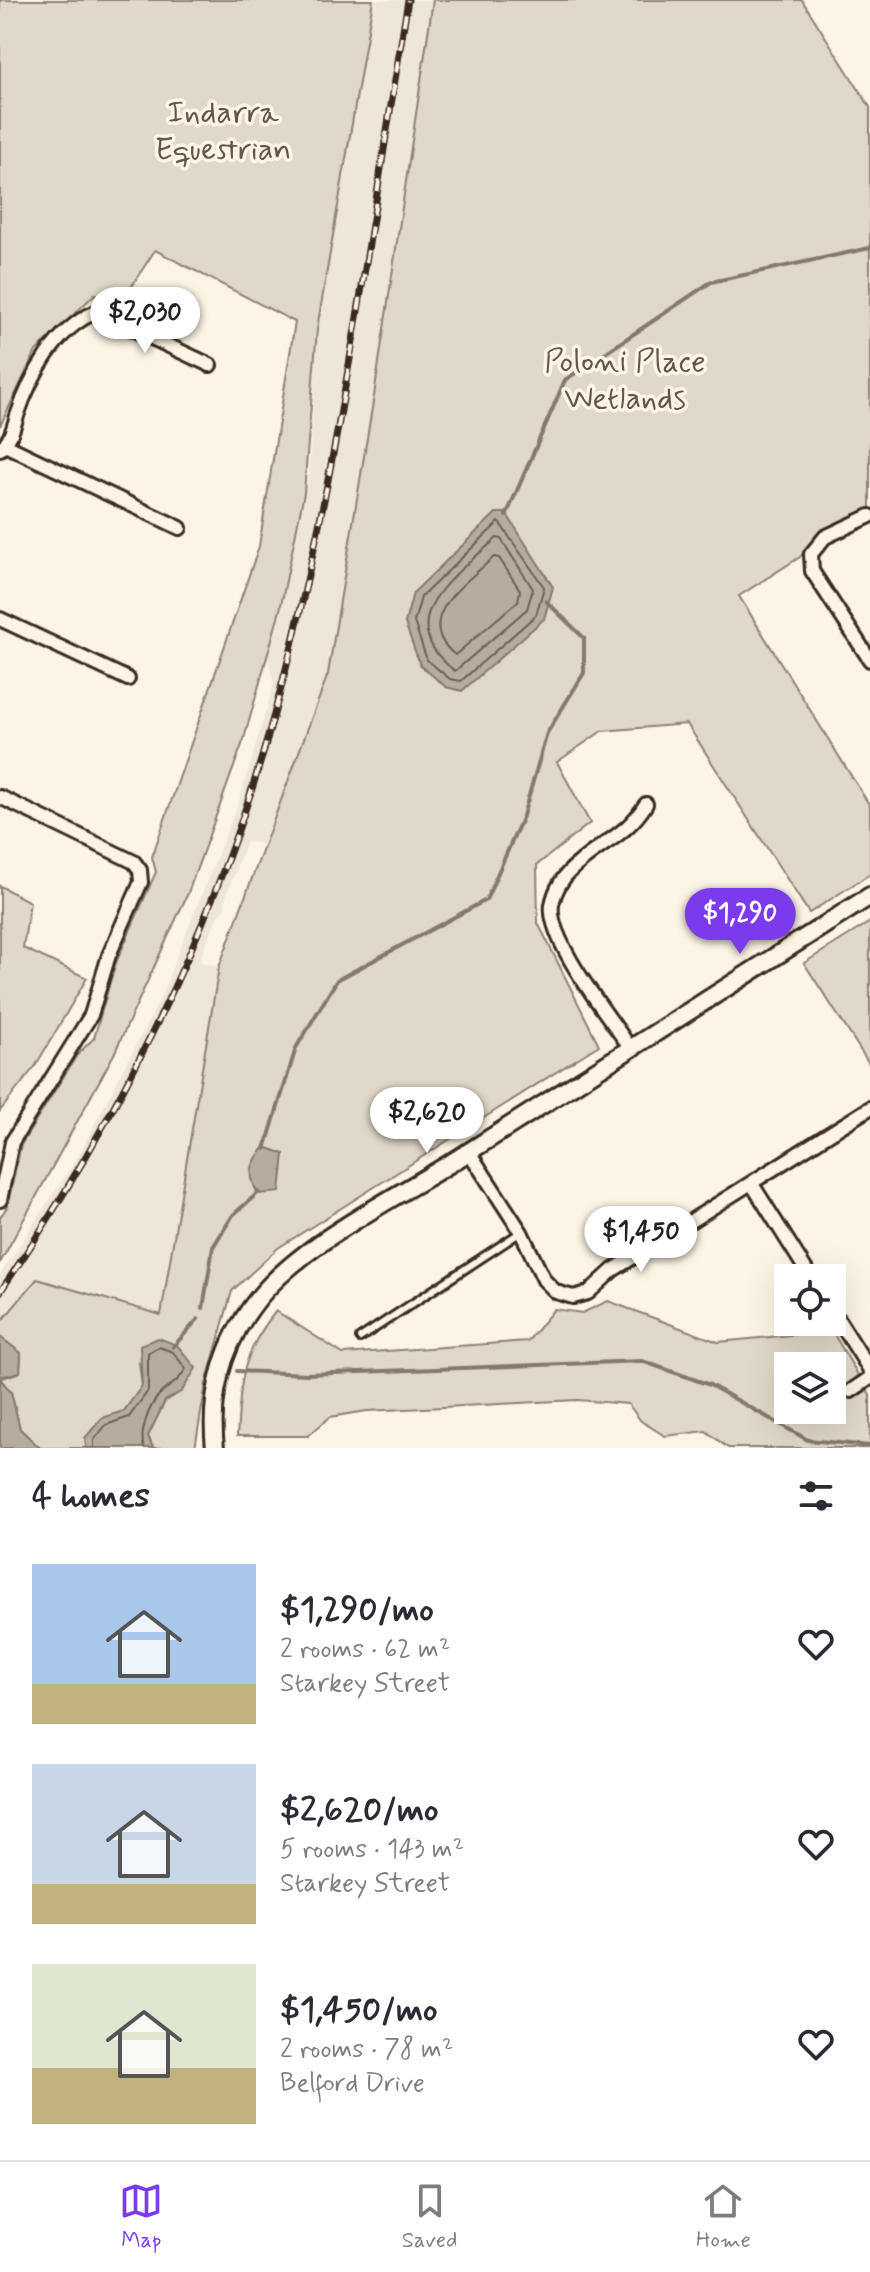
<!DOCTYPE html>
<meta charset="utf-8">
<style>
:root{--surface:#fff;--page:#f7f7f7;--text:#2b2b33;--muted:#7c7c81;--line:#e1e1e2;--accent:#7c3aed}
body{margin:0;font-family:Mynerve,sans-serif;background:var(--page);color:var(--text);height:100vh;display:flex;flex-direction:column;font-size:30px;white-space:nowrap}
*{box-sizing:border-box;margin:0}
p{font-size:26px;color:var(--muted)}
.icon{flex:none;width:44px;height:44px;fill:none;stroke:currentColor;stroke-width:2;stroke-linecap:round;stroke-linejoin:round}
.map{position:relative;height:1448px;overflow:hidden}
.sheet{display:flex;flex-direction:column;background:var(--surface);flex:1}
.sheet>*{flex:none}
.buttons{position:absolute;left:774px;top:1264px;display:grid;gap:16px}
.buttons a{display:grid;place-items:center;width:72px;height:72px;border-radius:0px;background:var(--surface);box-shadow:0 8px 32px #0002;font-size:40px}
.price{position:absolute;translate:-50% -68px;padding:0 18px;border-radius:28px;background:#fff;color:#222;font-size:26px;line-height:52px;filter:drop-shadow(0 2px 4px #0008)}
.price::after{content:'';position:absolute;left:50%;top:48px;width:24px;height:18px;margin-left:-12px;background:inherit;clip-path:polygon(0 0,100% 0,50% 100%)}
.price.active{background:var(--accent);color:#fff}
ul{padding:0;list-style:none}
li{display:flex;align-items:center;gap:24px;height:200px;padding:0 32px}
li span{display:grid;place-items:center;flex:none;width:224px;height:160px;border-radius:0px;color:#555}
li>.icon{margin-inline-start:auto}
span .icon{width:96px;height:96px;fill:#fffc;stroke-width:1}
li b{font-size:34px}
h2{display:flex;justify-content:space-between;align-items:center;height:96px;padding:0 32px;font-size:34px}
.menu{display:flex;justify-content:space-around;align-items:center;height:112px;border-top:2px solid var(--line);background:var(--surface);font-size:22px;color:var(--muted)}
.menu a{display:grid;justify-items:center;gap:4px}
.menu .active{color:var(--accent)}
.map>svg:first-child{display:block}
.built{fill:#eee6d6}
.green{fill:#e0d8c8;stroke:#8e8173;stroke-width:2;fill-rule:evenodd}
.water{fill:#b7ad9e;stroke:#85796b;stroke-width:2}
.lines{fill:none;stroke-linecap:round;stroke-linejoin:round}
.shore{stroke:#6d5e51;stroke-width:2}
.stream{stroke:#85796b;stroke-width:4}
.service-casing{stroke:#3b2a1e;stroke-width:12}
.minor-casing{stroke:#3b2a1e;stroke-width:18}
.tertiary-casing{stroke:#3b2a1e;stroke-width:22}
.service{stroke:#fcf5e5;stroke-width:6}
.minor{stroke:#fcf5e5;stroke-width:12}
.tertiary{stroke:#fcf5e5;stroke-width:16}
.rail-casing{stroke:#3b2a1e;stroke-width:7}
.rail{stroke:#fcf5e5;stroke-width:4;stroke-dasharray:12;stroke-linecap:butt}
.labels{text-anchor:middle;stroke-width:7;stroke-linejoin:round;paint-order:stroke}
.park-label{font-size:32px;fill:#645648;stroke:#fcf5e5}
</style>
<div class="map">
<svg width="870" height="1448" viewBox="0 0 870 1448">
<rect width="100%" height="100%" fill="#fcf5e5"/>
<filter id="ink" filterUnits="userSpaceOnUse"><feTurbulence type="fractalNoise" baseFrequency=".0125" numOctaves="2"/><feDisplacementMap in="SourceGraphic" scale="16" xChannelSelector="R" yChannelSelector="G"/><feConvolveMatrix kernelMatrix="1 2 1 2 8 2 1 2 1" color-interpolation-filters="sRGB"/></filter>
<g filter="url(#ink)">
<path class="built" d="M373,0H433L374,396L328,674L263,851L260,844L246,841L226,896L225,909L217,918L199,961L219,967L161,1315L37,1279L0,1331V1275L78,1156L159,1001L239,801L274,684L266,648L287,581L309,474L317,329Z"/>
<g class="green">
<path d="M0,0H373L317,329L304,493L280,610L244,739L188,893L114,1054L0,1263V1217L7,1207L21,1145L77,1055L94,1038L115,965L156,872L152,857L259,546L295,322L155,250L119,306L95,294L36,351L0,426Z"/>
<path d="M433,0H802L870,107V509L819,532L800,557L739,596L870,806V874L809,913L687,724L602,731L557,762L590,823L537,865L538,923L599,1045L278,1248L232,1291L206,1384L195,1448H153L148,1436L165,1401L182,1391L139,1363L142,1386L124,1411L102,1418L86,1438V1448H40L20,1429L11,1392L0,1379L20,1372L21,1353L0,1337V1323L37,1279L161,1315L219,967L328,674L374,396Z"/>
<path d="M0,886L30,902L23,948L87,978L36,1065L0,1111Z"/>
<path d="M870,922V1065L804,963Z"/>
<path d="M608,1301L718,1342L832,1331L870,1395V1448H728L706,1431L665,1436L641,1421L628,1404L577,1400L367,1411L330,1417L308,1436H237C241,1382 240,1355 276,1311L343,1354L528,1341L554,1309L582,1313ZM788,1366H832V1410H788Z"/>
</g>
<g class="water">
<path d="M496,513H506L553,587L544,619L462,691L446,687L420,665L405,623L413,593Z"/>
<path d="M265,1147L284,1154L280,1192L258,1194C247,1173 250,1164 265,1147Z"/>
<path d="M0,1337L21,1353L20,1372L0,1377Z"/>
<path d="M158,1338L177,1345L196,1368L182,1391L165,1401L148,1436L153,1448H86L85,1438L102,1418L124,1411L142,1386L140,1345Z"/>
<path d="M0,1379L11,1392L20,1429L40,1448H0Z"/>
</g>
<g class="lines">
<g class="shore">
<path d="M499,522L544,587L536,615L461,681L450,679L427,660L414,622L421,597Z"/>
<path d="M497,538L501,539L533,589L527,609L455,671C388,620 454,576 497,538Z"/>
<path d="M494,557L499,558L520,590L518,601L455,655C410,619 467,582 494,557Z"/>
<path d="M94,1448V1440L106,1425L129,1417L148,1391V1353L159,1347L173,1352L186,1369C177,1384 170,1384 159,1395C148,1408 139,1433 144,1448"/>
</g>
<g class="stream">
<path d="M506,516L565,380L711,282L870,248"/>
<path d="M265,1149L296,1048L337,980L486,900L523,816L547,733L584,673V638L546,601"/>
<path d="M203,1308L213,1247L233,1215L259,1192"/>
<path d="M173,1347L198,1319"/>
<path d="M237,1371L307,1374L642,1361L710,1385L808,1440L870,1446"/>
</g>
<g class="service-casing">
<path id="service" d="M360,1338L521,1232"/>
</g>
<g class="minor-casing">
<g id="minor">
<path d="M5,445L180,528"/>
<path d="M0,449C11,440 13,428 17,416C30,377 56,328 96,312L210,365"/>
<path d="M870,516L825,537L811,554L812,571L870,660"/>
<path d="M0,619L128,679"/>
<path d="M0,797L134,862L140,870L141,882L109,955L91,1015L12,1142L0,1200"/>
<path d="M631,1049C610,1017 547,941 552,905C555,888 565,874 578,864C604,841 627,835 646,804"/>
<path d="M469,1152L521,1232L544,1280L556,1292L573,1297L588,1293L613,1270L870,1108"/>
<path d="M752,1184L811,1278"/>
<path d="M832,1310L870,1370"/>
<path d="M851,1391L870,1378"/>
</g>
</g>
<g class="tertiary-casing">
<path id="tertiary" d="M215,1448C209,1394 223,1343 257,1300C303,1241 406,1193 470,1151C603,1066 737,982 870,896"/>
</g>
<use href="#service" class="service"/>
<use href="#minor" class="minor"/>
<use href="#tertiary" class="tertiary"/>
<g class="rail-casing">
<path id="rail" d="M0,1292C114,1126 213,931 268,736C336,496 367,246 408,0"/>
</g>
<use href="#rail" class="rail"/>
</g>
</g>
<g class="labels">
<g class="park-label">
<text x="223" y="122">Indarra<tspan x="223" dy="37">Equestrian</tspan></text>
<text x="625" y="371">Poloni Place<tspan x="625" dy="37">Wetlands</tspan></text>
</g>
</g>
</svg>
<div class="buttons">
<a><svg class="icon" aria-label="locate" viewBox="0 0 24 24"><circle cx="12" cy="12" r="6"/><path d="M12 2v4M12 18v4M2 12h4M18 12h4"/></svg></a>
<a><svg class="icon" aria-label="layers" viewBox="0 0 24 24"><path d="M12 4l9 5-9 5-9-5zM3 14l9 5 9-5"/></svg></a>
</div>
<b class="price" style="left:145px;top:355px">$2,030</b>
<b class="price active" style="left:740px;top:956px">$1,290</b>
<b class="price" style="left:427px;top:1155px">$2,620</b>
<b class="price" style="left:641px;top:1274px">$1,450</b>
</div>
<section class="sheet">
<h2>4 homes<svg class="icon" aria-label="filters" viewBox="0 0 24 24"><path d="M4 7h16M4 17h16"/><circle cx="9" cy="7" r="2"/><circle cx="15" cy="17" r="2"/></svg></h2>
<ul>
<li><span style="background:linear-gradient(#a9c7e8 75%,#c2b280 0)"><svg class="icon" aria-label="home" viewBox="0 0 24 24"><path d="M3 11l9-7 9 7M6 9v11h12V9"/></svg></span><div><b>$1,290/mo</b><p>2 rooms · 62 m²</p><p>Starkey Street</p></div><svg class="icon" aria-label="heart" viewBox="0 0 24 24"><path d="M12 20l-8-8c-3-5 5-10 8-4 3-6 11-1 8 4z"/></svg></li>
<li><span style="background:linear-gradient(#c9d6e8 75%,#c2b280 0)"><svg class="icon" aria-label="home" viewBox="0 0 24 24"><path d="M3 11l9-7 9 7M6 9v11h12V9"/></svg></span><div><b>$2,620/mo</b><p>5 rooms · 143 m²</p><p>Starkey Street</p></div><svg class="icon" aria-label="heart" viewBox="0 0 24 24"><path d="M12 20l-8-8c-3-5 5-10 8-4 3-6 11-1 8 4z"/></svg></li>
<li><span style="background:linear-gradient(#dfe7d0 65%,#c2b280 0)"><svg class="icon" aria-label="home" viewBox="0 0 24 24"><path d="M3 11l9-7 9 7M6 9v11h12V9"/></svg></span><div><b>$1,450/mo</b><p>2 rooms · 78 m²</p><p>Belford Drive</p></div><svg class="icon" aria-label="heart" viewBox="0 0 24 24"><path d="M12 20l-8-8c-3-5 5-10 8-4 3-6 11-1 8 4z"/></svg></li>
</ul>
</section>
<nav class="menu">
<a class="active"><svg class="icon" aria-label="map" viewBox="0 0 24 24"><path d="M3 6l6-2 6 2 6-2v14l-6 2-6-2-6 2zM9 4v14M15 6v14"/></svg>Map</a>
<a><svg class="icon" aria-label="saved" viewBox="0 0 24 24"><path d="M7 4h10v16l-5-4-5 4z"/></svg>Saved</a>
<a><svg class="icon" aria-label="home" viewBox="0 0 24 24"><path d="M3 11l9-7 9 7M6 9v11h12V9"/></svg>Home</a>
</nav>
